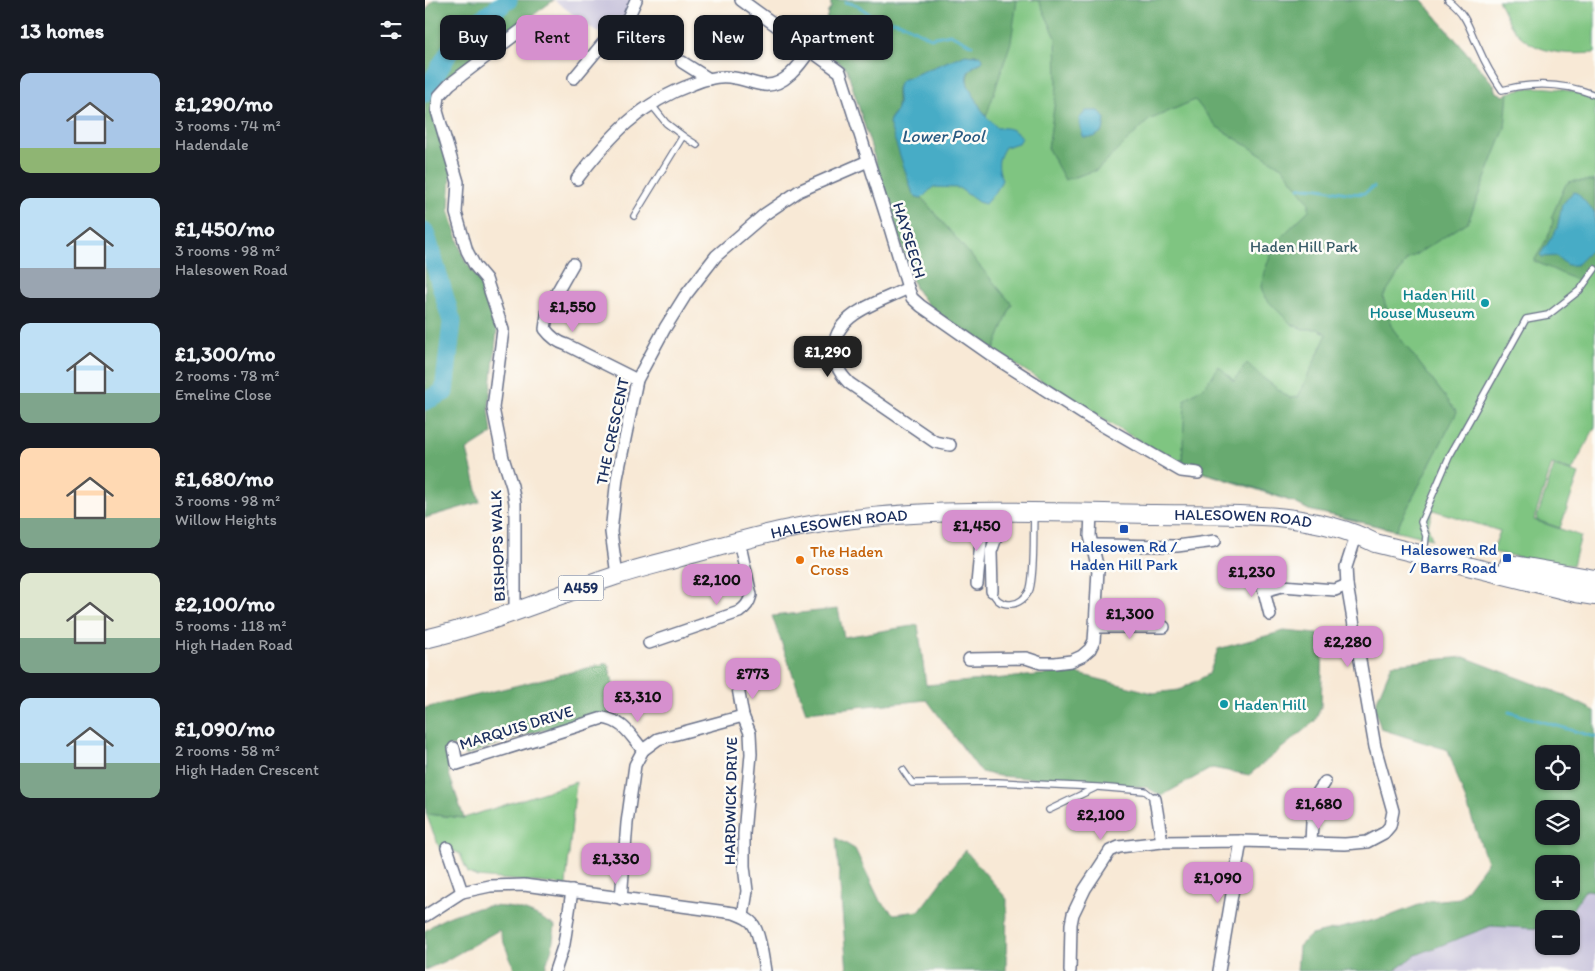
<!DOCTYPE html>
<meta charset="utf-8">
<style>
:root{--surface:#171b24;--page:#20242c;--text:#f1f3f6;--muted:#9ea1a6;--accent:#d690ce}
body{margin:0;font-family:Itim,sans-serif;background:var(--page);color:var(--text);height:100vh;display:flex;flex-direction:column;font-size:19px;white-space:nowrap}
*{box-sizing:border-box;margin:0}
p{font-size:16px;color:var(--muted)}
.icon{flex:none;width:28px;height:28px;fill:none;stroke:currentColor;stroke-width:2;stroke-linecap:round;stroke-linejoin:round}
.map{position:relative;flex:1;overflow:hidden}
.side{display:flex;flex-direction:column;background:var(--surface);width:425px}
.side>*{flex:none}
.top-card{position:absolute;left:15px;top:15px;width:475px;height:45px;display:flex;gap:10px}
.tools{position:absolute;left:1110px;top:745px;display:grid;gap:10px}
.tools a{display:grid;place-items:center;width:45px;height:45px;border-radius:10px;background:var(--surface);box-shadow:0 1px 4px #0004;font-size:25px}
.price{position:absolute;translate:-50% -42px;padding:0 11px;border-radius:10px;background:var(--accent);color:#111;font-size:16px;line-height:32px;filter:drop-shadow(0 1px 2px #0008)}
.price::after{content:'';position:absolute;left:50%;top:30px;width:15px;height:11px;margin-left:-8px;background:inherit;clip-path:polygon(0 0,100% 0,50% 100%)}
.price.current{background:#222;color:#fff}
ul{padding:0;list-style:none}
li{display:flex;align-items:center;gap:15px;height:125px;padding:0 20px}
li span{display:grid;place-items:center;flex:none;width:140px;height:100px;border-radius:10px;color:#555}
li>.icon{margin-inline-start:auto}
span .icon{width:60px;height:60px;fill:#fffc;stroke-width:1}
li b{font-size:21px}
h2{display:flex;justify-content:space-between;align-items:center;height:60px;padding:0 20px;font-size:21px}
.pill{padding:0 18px;border-radius:10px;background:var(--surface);box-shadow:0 1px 4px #0004;font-size:18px;line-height:45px}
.pill.current{background:var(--accent);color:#111}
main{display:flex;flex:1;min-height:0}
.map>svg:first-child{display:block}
.industrial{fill:#c5c0da;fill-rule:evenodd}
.green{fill:#7fc581;stroke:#4d7a70}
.forest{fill:#67aa6f;stroke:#416c66;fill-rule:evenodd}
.water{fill:#46acc6;stroke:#306e92}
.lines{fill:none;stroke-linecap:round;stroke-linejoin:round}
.stream{stroke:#46acc6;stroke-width:3}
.river{stroke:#46acc6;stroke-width:19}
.lane-casing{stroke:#687088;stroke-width:8}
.street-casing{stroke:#687088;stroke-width:14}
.primary-casing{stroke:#687088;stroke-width:20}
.lane{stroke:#fff;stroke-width:5.5}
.street{stroke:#fff;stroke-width:11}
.primary{stroke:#fff;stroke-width:18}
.culture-dot{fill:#0f9aa8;stroke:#fdfcf7;stroke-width:2}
.transit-dot{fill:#1a4fb4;stroke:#fdfcf7;stroke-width:2}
.food-dot{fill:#e8710a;stroke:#fdfcf7;stroke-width:2}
.labels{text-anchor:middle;stroke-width:5;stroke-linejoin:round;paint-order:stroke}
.shield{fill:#fdfcf7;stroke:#5f6c8c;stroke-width:1}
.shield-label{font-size:15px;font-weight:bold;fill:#1b2f5e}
.street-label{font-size:16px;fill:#1b2f5e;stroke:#fdfcf7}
.park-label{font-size:16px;fill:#395c68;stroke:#fdfcf7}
.culture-label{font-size:16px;fill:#0d838f;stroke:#fdfcf7;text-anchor:end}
.transit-label{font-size:16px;fill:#164399;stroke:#fdfcf7}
.food-label{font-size:16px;fill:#c56008;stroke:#fdfcf7;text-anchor:start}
.water-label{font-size:18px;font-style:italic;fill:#2a5b82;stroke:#fdfcf7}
</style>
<main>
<section class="side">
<h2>13 homes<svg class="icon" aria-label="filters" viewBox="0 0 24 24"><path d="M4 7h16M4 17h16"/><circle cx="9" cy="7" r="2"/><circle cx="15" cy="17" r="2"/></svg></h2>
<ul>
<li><span style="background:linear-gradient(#a9c7e8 75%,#8fb573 0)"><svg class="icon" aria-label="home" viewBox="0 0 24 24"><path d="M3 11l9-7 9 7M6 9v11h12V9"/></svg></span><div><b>£1,290/mo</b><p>3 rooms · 74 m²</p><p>Hadendale</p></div></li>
<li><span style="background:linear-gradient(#bfe0f5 70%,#9aa5b1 0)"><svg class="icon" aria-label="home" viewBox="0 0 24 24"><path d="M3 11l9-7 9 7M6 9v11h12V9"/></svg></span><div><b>£1,450/mo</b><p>3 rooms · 98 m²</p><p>Halesowen Road</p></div></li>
<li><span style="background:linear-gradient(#bfe0f5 70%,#7fa58c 0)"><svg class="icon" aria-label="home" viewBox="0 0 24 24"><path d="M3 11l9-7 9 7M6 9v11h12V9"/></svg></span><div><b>£1,300/mo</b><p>2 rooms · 78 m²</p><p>Emeline Close</p></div></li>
<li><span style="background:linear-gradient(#ffd9b3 70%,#7fa58c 0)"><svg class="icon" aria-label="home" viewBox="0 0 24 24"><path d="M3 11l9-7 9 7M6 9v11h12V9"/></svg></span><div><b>£1,680/mo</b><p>3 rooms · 98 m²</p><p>Willow Heights</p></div></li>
<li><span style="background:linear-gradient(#dfe7d0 65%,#7fa58c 0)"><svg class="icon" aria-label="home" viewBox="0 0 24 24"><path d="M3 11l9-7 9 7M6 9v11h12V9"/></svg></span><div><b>£2,100/mo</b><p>5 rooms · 118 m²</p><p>High Haden Road</p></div></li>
<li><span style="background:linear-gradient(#bfe0f5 65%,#7fa58c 0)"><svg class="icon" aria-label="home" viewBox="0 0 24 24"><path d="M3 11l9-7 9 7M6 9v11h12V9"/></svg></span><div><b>£1,090/mo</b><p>2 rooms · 58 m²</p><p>High Haden Crescent</p></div></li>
</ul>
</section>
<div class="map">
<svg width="1170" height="971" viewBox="0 0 1170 971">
<rect width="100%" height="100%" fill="#fdfcf7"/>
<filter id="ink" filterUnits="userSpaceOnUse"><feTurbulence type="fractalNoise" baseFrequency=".02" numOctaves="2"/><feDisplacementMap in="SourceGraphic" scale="10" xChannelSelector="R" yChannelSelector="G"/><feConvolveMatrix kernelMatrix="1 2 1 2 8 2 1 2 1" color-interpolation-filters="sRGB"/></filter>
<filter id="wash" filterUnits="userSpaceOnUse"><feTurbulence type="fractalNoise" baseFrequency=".0096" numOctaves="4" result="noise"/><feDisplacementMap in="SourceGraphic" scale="20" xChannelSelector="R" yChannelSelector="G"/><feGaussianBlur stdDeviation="1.12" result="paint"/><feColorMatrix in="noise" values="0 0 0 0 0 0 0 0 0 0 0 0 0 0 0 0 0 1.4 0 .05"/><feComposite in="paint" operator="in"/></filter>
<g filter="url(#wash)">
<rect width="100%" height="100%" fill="#f8e9d6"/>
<g class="industrial">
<path d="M129,0H207L193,29L182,35L170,31Z"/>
<path d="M1119,836H1146L1170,845V971H872L874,946L886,935L962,917L1004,901L1035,898L1062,862ZM1119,864H1146V891H1119ZM1119,919H1146V946H1119Z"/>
</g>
<g class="green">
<path d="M406,0H997L1069,85L1070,91L1079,96C1101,80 1146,90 1170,97V427L1147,471L1127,464L1109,520L1156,536L1148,565L1131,564L1067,552L1075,531L1008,510L1003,526L1007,539L884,510L871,503L824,487L757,466L648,402L569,350L499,300L490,288L422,69L396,47L403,12L406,8Z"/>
<path d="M1073,0H1170V53C1140,55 1108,54 1088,28C1082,20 1078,9 1073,0Z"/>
<path d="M1129,466L1154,474L1135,528L1111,520Z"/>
<path d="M151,782L141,885L52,877L43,873L35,854L22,848L16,852L1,814L39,818Z"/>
</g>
<g class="forest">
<path d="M8,0H129L100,21L11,92L26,173L24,210L39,259L55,281L72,330L64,407L67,434L42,450L55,502L0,518V12Z"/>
<path d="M406,0H592L586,42L561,117C550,98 527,75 557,62L551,54L546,56L543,54L478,80L472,88V110L465,119L492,197L497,198L587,304L569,350L505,308L490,288L422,69L396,47L403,12L406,8Z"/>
<path d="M608,0H997L1069,85L1070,91L1079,96L1083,92L1080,128L1043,222L982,260L958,297L968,329L1032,412L971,530L884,510C845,489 799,479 757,466L760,399L780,386L794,366L809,381L822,363L837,377L865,398L873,397L902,334L893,329H878L866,324L840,298L836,287L839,272L847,252L855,238L884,210V202L858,168L792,127L770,100L724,120L672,170L640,180L623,149L632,86L631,38L614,1Z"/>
<path d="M1149,181H1170V260L1155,279L1151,280L1109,261C1116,248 1127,234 1128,219L1126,218L1140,186L1143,182Z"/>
<path d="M413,609L419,637L493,625L501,685L646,672L728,693L754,690L784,674L793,649L859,631L893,634L898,649L896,707L890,721L824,775L787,768L736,796L721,787L574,776L556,772L502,700L381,712L347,616Z"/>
<path d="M1039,657L1134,693L1170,711V891L1160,890L1141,919H1119V929L1066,926L991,955L969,971H872L874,946L886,935L962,917L1004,901L1035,898L1062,862L1023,750L956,729L949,707L967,664ZM1119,754H1146V781H1119ZM1119,809H1146V836H1119ZM1119,864H1146V891H1119Z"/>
<path d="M183,663L196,713L98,735L40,756L37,744L22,747L24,774L39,818L1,814L0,708Z"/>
<path d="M411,838L430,849L454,899L469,914L494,911L540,850L582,899L581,971H422Z"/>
<path d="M63,906C95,907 103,910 130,926L127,948L119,971H90L74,930L20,961L0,970V931C18,916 40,910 63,906Z"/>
</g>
<g class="water">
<path d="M541,54L546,56L555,55L558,58L557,62C535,71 540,83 551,99C554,105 557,112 561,116C564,121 569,123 572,128C582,127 590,129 596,138L593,143L580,147C572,160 572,165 577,180L572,190L560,204L553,202L534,188L508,187L497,198L492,197L488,194L464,123C465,117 471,114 472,108C476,98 468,88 477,80Z"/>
<path d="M661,111H674L680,119L678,131L669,137H658L654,119Z"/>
<path d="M1148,192L1152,193L1170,213V246L1151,265H1142L1131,256L1117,257L1115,255L1132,229L1137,205Z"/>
</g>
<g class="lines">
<g class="stream">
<path d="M420,2L432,5L446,15"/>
<path d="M452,19L454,24H460L468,21L476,23L506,38L525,34L547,45"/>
<path d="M874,188C896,184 922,197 939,193C942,192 946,188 949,187"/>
<path d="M1084,712L1170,737"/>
</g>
<g class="river">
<path d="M0,93L33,37L83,0"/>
<path d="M0,232L27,322L19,392L0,401"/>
</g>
</g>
</g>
<g filter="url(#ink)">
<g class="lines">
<g class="lane-casing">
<g id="lane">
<path d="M1023,0C1043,16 1043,27 1054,49C1060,63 1068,77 1077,90C1108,82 1140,83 1170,95"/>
<path d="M258,136L272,145"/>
<path d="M209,216L258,136L241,123L226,104"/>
<path d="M1000,546L1001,536L996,522L1024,457L1101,319L1123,315L1155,290L1170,269"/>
<path d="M567,591C570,599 576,604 584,604C593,605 602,597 605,589C610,570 608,534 609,514"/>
<path d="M478,770L487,783L572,782L672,787L720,791L730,799"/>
<path d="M624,810L670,788"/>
</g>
</g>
<g class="street-casing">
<g id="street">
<path d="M316,0L415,72L465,228L483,288L487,298L496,306L566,355L666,419L756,471L773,473"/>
<path d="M257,62L284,79"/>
<path d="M149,78L179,42L192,35L198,29L211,0"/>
<path d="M152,179C185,136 215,103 268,84C280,79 296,75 309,78C319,79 329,84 339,85C359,87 375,65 385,50"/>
<path d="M148,264L123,308L120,329C126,337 132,342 142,345L212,380"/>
<path d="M483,288C467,296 444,304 430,314C404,332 402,361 424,383L510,442L525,445"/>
<path d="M668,545L752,546L790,541"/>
<path d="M192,575L186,532L192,478L212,380L240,328L260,296L291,256L340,214L374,191L443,161"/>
<path d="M835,575L845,615"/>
<path d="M552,584L556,542L555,512"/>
<path d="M567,591L566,552L573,532L572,512"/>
<path d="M839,591L857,586L910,590L922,585"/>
<path d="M90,611V503L87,486L78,458L68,408L78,330L61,279L50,266L42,251L31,213L33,182L12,111L14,96L25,84L99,28"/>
<path d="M670,627H739"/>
<path d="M224,643L314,612C321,607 324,603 326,595L314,541"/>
<path d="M544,659L601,658L616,663H630L646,661L657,656L665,649L669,641L670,627L673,569L665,536L666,513"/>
<path d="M313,688L318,716"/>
<path d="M29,748L32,764L178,718C199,721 205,735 218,750L210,765L202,823L196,899"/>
<path d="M218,750L233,739L318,716L325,733L326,754L319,834V866L322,891L318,916"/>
<path d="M730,799L737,842"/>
<path d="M886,843L888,800L900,782"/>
<path d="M22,848L37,892"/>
<path d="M0,916L37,892L65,886L99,885L309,913C316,916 323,918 327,923C335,932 338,959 340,971"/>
<path d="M130,971L139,944L147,891"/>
<path d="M645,971L646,924L648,914L660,889L685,851L694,847L737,842L816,841L920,844L942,842L959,833L965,826L968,811L950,747L922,585L921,567L932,533"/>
<path d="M794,971L816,841"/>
</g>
</g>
<g class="primary-casing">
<g id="primary">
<path d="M1084,564L1170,579"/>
<path id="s1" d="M0,639C65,624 126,597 190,576C213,568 237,563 260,556C293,547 326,537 359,530C481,505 606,512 729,514C800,515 885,509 950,543L1151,593L1170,596"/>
</g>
</g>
<use href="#lane" class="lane"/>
<use href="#street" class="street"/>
<use href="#primary" class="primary"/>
</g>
</g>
<g class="culture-dot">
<circle cx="1060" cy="303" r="5"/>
<circle cx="799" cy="704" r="5"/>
</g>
<g class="transit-dot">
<rect x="694" y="524" width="10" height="10" rx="2.5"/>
<rect x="1077" y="553" width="10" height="10" rx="2.5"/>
</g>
<circle class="food-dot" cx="375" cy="560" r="5"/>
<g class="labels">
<rect class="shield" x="133.5" y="575.5" width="45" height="25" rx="4"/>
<g class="shield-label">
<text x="156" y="593">A459</text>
</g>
<g class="street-label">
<text transform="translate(485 240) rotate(73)" y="6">HAYSEECH</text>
<text transform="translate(187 431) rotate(-78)" y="6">THE CRESCENT</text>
<text dy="6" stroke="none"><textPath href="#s1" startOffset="836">HALESOWEN ROAD</textPath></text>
<text dy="6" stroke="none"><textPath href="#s1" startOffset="431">HALESOWEN ROAD</textPath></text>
<text transform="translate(72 546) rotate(-92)" y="6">BISHOPS WALK</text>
<text transform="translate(91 727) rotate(-17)" y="6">MARQUIS DRIVE</text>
<text transform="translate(305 801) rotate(-89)" y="6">HARDWICK DRIVE</text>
</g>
<g class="park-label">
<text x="879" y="252">Haden Hill Park</text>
</g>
<g class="culture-label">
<text x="1050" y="300">Haden Hill<tspan x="1050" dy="18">House Museum</tspan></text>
<text x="809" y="710" text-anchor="start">Haden Hill</text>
</g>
<g class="transit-label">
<text x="699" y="552">Halesowen Rd /<tspan x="699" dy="18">Haden Hill Park</tspan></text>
<text x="1072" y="555" text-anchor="end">Halesowen Rd<tspan x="1072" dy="18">/ Barrs Road</tspan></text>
</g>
<g class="food-label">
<text x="385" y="557">The Haden<tspan x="385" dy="18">Cross</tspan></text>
</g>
<g class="water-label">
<text x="518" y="142">Lower Pool</text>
</g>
</g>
</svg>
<div class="tools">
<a><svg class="icon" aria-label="locate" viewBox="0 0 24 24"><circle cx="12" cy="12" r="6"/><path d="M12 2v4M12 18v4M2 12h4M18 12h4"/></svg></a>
<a><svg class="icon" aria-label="layers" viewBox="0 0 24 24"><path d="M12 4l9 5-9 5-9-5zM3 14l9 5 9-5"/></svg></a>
<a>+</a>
<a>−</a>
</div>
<b class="price" style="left:148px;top:333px">£1,550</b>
<b class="price current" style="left:403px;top:378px">£1,290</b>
<b class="price" style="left:552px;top:552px">£1,450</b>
<b class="price" style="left:827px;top:598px">£1,230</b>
<b class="price" style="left:292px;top:606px">£2,100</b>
<b class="price" style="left:705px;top:640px">£1,300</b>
<b class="price" style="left:923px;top:668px">£2,280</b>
<b class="price" style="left:328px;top:700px">£773</b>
<b class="price" style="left:213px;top:723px">£3,310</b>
<b class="price" style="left:894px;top:830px">£1,680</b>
<b class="price" style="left:676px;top:841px">£2,100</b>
<b class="price" style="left:191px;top:885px">£1,330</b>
<b class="price" style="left:793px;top:904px">£1,090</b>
<div class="top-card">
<a class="pill">Buy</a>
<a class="pill current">Rent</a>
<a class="pill">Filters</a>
<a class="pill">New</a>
<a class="pill">Apartment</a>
</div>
</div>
</main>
